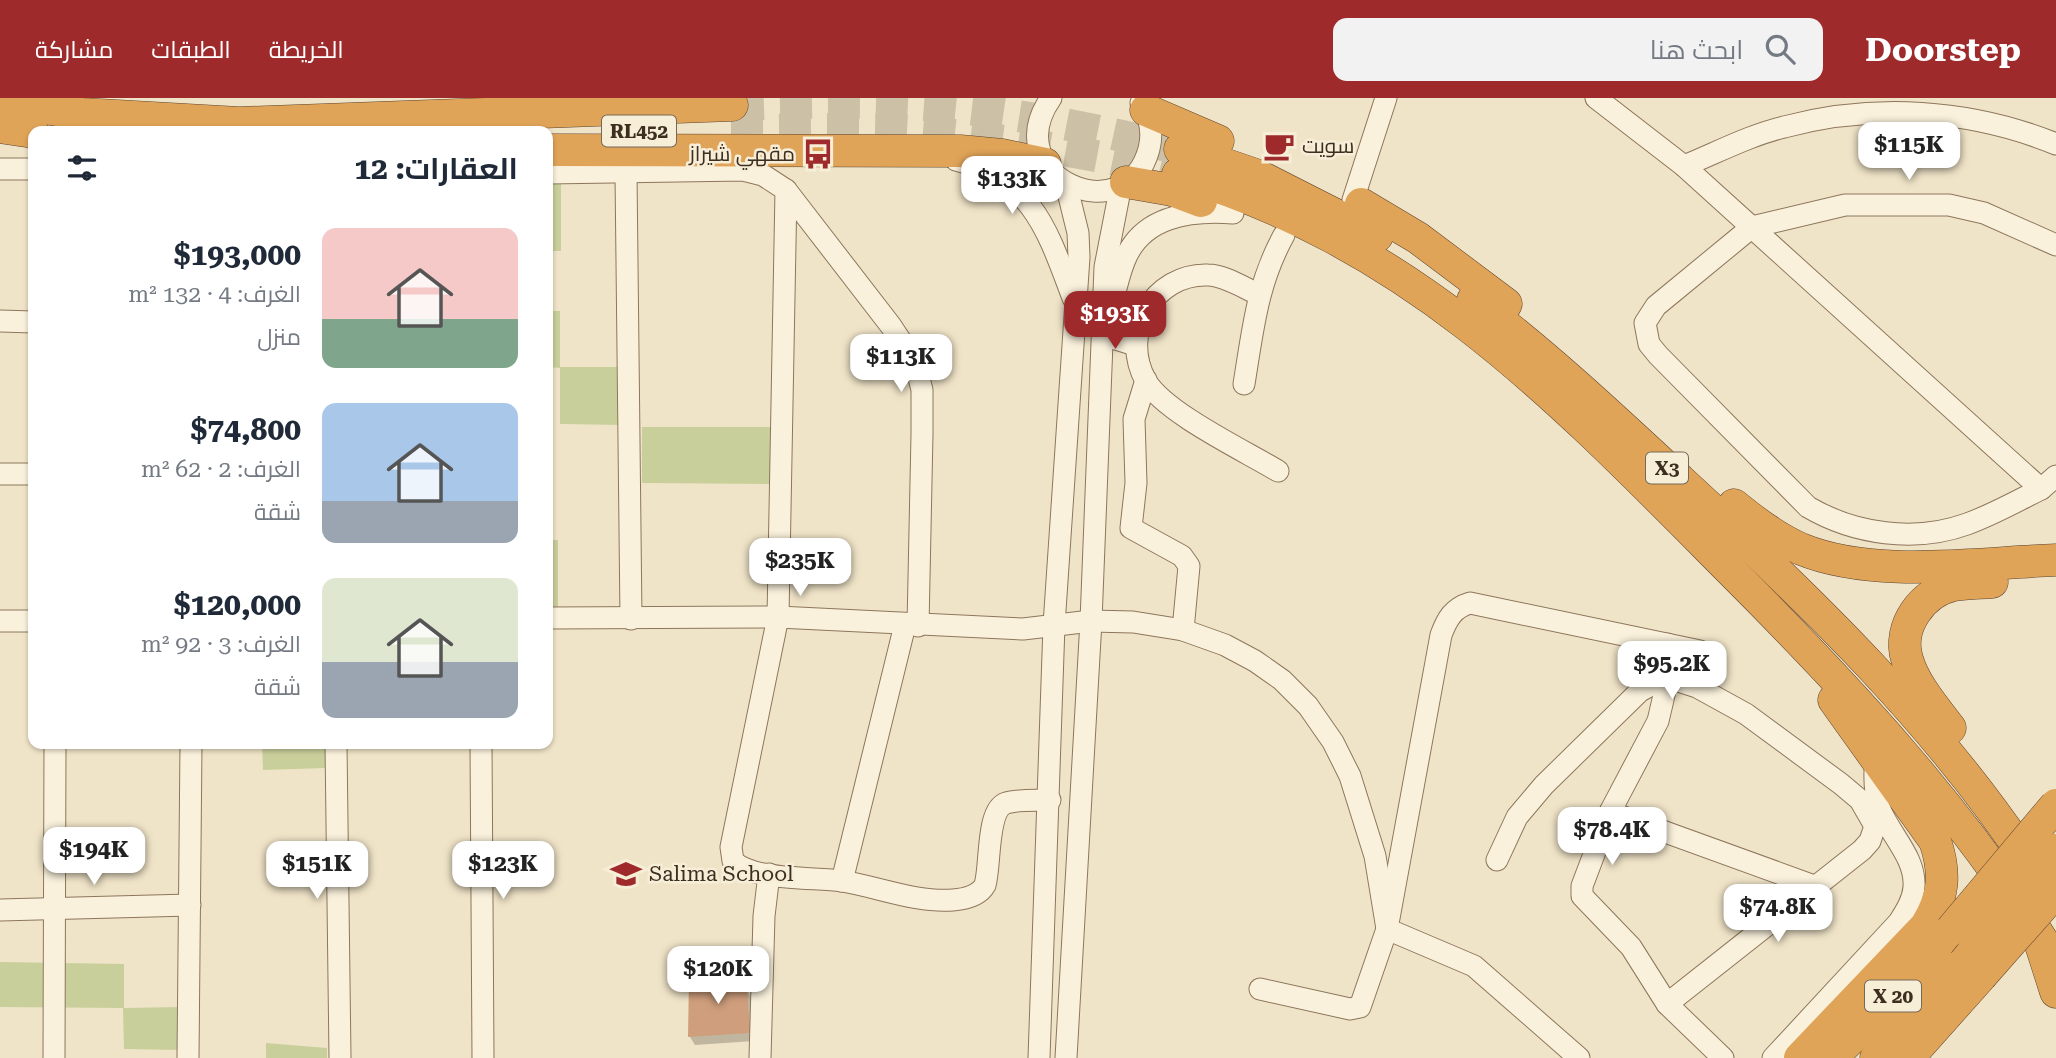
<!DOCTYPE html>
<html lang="ar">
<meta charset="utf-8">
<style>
:root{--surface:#fff;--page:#f2f2f3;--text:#1f2937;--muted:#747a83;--accent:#9e2a2b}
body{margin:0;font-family:"Roboto Serif",Cairo,serif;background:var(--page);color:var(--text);direction:rtl;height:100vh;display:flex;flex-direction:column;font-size:26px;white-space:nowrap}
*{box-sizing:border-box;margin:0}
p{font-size:23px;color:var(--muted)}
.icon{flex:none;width:38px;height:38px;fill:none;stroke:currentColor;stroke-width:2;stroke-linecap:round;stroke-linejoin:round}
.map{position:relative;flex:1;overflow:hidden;direction:ltr}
.sheet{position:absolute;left:28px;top:28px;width:525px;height:623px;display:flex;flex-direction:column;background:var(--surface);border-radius:14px;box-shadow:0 2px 5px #0004;direction:rtl}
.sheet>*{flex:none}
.price{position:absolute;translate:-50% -60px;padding:0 16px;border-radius:14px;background:#fff;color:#222;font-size:23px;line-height:46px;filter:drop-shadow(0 2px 4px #0008)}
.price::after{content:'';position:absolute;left:50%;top:42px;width:21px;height:16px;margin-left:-10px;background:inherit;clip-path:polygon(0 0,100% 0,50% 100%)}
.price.on{background:var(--accent);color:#fff}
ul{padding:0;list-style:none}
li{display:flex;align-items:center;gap:21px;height:175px;padding:0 35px}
li span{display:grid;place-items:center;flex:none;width:196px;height:140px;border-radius:14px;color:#555}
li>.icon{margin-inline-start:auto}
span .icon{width:84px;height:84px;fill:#fffc;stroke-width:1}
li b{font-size:30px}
h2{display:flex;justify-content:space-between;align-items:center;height:84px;padding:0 35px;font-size:30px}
header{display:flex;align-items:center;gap:42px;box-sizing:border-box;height:98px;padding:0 35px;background:var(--accent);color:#fff}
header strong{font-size:33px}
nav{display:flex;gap:38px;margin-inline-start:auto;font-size:24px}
.search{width:490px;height:63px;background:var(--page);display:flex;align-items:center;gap:18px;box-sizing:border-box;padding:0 24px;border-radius:14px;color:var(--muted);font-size:26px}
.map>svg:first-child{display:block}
.green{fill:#c9cf9b}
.shadow{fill:#0003}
.building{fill:#cf9f7d}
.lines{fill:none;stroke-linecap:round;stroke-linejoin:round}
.highway-tunnel{stroke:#ccc0a6;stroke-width:32;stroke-dasharray:32 16;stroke-linecap:butt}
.minor-casing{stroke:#8d765c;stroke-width:23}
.highway-casing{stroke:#5b4430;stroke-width:33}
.minor{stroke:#faf1dc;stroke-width:21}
.highway{stroke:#e0a458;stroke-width:32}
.highway-bridge-casing{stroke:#5b4430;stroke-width:33;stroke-linecap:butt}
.highway-bridge{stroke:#e0a458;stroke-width:32}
.labels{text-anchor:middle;stroke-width:5;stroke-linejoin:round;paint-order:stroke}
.shield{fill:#f7eed8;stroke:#756857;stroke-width:2}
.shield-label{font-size:19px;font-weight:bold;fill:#3d2e20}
.poi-label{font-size:21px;fill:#3d2e20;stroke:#f7eed8;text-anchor:start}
</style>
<header>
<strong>Doorstep</strong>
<div class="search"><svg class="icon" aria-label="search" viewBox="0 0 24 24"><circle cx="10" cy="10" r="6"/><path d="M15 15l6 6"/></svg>ابحث هنا</div>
<nav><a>الخريطة</a><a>الطبقات</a><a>مشاركة</a></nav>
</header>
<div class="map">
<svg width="2056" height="960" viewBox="0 0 2056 960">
<rect width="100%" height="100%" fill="#f0e4c8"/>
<g class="green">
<rect x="548" y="82" width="13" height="71"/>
<path d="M548,213H560V269H623V327L560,326V270L548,269Z"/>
<path d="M642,329H775L774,386L642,385Z"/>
<rect x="548" y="442" width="10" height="68"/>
<path d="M262,646H326V670L263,672Z"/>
<path d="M0,864L124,866V910L181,909V952L124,951L123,910L0,909Z"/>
<path d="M266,945L327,950V960H266Z"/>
</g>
<path class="shadow" d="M746,891L751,900L754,943L695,947L690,939Z"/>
<path class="building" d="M736,875L747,890L750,935L688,939L689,879Z"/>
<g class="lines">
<g class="highway-tunnel">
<path d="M732,7C790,5 849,3 907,6C1000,11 1090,30 1180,51"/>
<path d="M731,32C792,32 853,29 913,33C1003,40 1091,55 1178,76"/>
</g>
<g class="minor-casing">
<g id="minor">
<path d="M1051,0C996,79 1126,136 1149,51C1153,35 1150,19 1141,5"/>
<path d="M1596,0L1684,68L2041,391L2056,378"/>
<path d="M956,62C1033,81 1048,134 1073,200"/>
<path d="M1684,68C1716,55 1750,37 1784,29C1874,5 1970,11 2056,46"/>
<path d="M0,71H33"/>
<path d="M548,75L743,72L763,77L786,92L778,519L731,749L733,763C754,783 814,779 842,783C878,789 917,805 953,802C965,801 979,798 985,787C991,768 986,712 1006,705C1019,701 1037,703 1050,702"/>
<path d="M626,75L631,521"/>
<path d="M786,92L891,228L912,260L918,276L922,292V336L918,528"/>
<path d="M1353,102L1386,0"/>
<path d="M1258,196C1244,190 1224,177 1208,177C1154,175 1119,235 1146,283C1165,315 1245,353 1278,373"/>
<path d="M0,223L33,224"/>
<path d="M1135,247L1103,237C1112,213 1115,187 1124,164C1141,118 1190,112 1233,115"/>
<path d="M1146,282L1134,321L1136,385L1131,430L1182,458L1189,468L1183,532"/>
<path d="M1244,286C1253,231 1257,186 1284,137"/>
<path d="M0,376H33"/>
<path d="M2041,391C2017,403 1992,417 1967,426C1915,445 1854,436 1808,409L1658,257L1649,246L1645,225L1656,208L1752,129L1845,107H1949L1984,115L2056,147"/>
<path d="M548,520L778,519L1023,531L1091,523L1133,524L1183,532L1225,547L1255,563L1282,582L1308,608L1333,644L1350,678L1375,758L1387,831L1360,909L1350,911L1260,891"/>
<path d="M0,523H33"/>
<path d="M336,646L340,960"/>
<path d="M481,646L483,960"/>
<path d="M1610,714L1658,623L1665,593L1667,546"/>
<path d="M1497,762L1517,719L1544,687L1640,593L1666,579L1697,589L1746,616L1841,686L1860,702L1875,728L1870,743L1862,752L1667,906"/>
<path d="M842,783L905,527"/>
<path d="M0,812L190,807"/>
<path d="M54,960L55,646"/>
<path d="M188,960L191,646"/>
<path d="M760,960L764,818L769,776"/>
<path d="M1039,960L1054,527L1079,159L1078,135L1066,86"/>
<path d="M1066,960L1091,523L1105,169L1121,87"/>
<path d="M1579,960L1474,868L1387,831L1441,537C1447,521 1453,510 1470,505L1700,553"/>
<path d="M1723,960L1667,906L1631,849L1582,798V788L1610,714L1817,789"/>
<path d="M1773,960L1899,824C1906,813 1913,802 1914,789C1916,759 1889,736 1879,709C1874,692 1874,677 1876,660"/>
</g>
</g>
<g class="highway-casing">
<g id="highway">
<path d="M0,3L82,16L239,25L732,7"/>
<path d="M1146,12L1218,43"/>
<path d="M0,29L33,34"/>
<path d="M1180,51L1259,78L1377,138"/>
<path d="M548,52L960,53L1002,57L1045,66"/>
<path d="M1178,76C1412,145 1559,300 1725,467C1848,590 1966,715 2056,865"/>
<path d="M1126,84L1172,92L1201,103"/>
<path d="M1361,106L1418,140L1506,206"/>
<path d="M1473,202C1546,257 1613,320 1681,383C1809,501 1938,625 2033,771"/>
<path d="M1734,407C1755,424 1776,440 1801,451C1874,481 1977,465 2056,462"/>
<path d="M1950,630C1934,609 1914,586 1907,561C1897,528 1923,494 1954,487C1966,485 1980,485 1992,484"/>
<path d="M2041,847L2056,894"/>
<path d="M1800,960L1926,828C1944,799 1946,775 1935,743L1834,602"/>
<path d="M1831,960L1884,909L1951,832"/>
<path d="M1876,960L1964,865"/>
<path d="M1908,960L1981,878"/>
</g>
</g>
<use href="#minor" class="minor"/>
<use href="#highway" class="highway"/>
<g class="highway-bridge-casing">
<g id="highway-bridge">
<path d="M1951,832L2056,707"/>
<path d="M1964,865L2056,752"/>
<path d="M1981,878L2056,793"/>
</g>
</g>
<use href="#highway-bridge" class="highway-bridge"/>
</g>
<defs>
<g id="cafe-bare" transform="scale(2.415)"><path d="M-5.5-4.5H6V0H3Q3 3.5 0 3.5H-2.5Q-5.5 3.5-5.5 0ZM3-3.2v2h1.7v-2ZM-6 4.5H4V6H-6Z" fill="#9e2a2b" stroke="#f7eed8" stroke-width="2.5" paint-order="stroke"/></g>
<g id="bus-bare" transform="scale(2.415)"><path d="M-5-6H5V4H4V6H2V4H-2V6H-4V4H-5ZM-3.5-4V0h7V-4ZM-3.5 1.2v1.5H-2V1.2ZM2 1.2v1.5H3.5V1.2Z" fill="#9e2a2b" stroke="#f7eed8" stroke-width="2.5" paint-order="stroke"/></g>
<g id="school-bare" transform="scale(2.415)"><path d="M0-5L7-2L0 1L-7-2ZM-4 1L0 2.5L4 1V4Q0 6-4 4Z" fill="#9e2a2b" stroke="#f7eed8" stroke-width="2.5" paint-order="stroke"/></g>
</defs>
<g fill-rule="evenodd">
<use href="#cafe-bare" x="1279" y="48"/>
<use href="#bus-bare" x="818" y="56"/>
<use href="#school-bare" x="626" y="776"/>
</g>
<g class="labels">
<g class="shield">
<rect x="602" y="17.5" width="74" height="31" rx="5"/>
<rect x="1646" y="354.5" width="42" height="31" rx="5"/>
<rect x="1865" y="882.5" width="56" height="31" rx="5"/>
</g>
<g class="shield-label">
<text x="639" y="40">RL452</text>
<text x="1667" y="377">X3</text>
<text x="1893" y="905">X 20</text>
</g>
<g class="poi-label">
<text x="1302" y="55">سويت</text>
<text x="795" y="63" text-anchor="end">مقهي شيراز</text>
<text x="649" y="783">Salima School</text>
</g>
</g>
</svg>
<b class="price" style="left:1909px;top:84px">$115K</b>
<b class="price" style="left:1012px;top:118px">$133K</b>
<b class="price on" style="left:1115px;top:253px">$193K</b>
<b class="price" style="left:901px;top:296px">$113K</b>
<b class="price" style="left:800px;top:500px">$235K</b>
<b class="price" style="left:1672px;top:603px">$95.2K</b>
<b class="price" style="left:1612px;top:769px">$78.4K</b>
<b class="price" style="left:94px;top:789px">$194K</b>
<b class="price" style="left:317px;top:803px">$151K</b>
<b class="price" style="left:503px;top:803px">$123K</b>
<b class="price" style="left:1778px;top:846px">$74.8K</b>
<b class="price" style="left:718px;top:908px">$120K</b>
<section class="sheet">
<h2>العقارات: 12<svg class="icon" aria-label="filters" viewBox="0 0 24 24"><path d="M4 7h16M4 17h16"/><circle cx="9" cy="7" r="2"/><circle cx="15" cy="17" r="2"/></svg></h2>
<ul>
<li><span style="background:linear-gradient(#f6c9c9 65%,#7fa58c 0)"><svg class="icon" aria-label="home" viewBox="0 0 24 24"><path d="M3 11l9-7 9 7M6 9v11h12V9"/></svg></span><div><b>$193,000</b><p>الغرف: 4 · 132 m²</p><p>منزل</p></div></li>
<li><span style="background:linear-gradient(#a9c7e8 70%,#9aa5b1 0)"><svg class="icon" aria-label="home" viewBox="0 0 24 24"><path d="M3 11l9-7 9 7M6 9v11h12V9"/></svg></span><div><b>$74,800</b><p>الغرف: 2 · 62 m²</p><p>شقة</p></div></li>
<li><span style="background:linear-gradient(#dfe7d0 60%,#9aa5b1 0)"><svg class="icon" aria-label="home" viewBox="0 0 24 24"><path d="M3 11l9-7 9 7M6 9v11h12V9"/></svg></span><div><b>$120,000</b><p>الغرف: 3 · 92 m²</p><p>شقة</p></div></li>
</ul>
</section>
</div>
